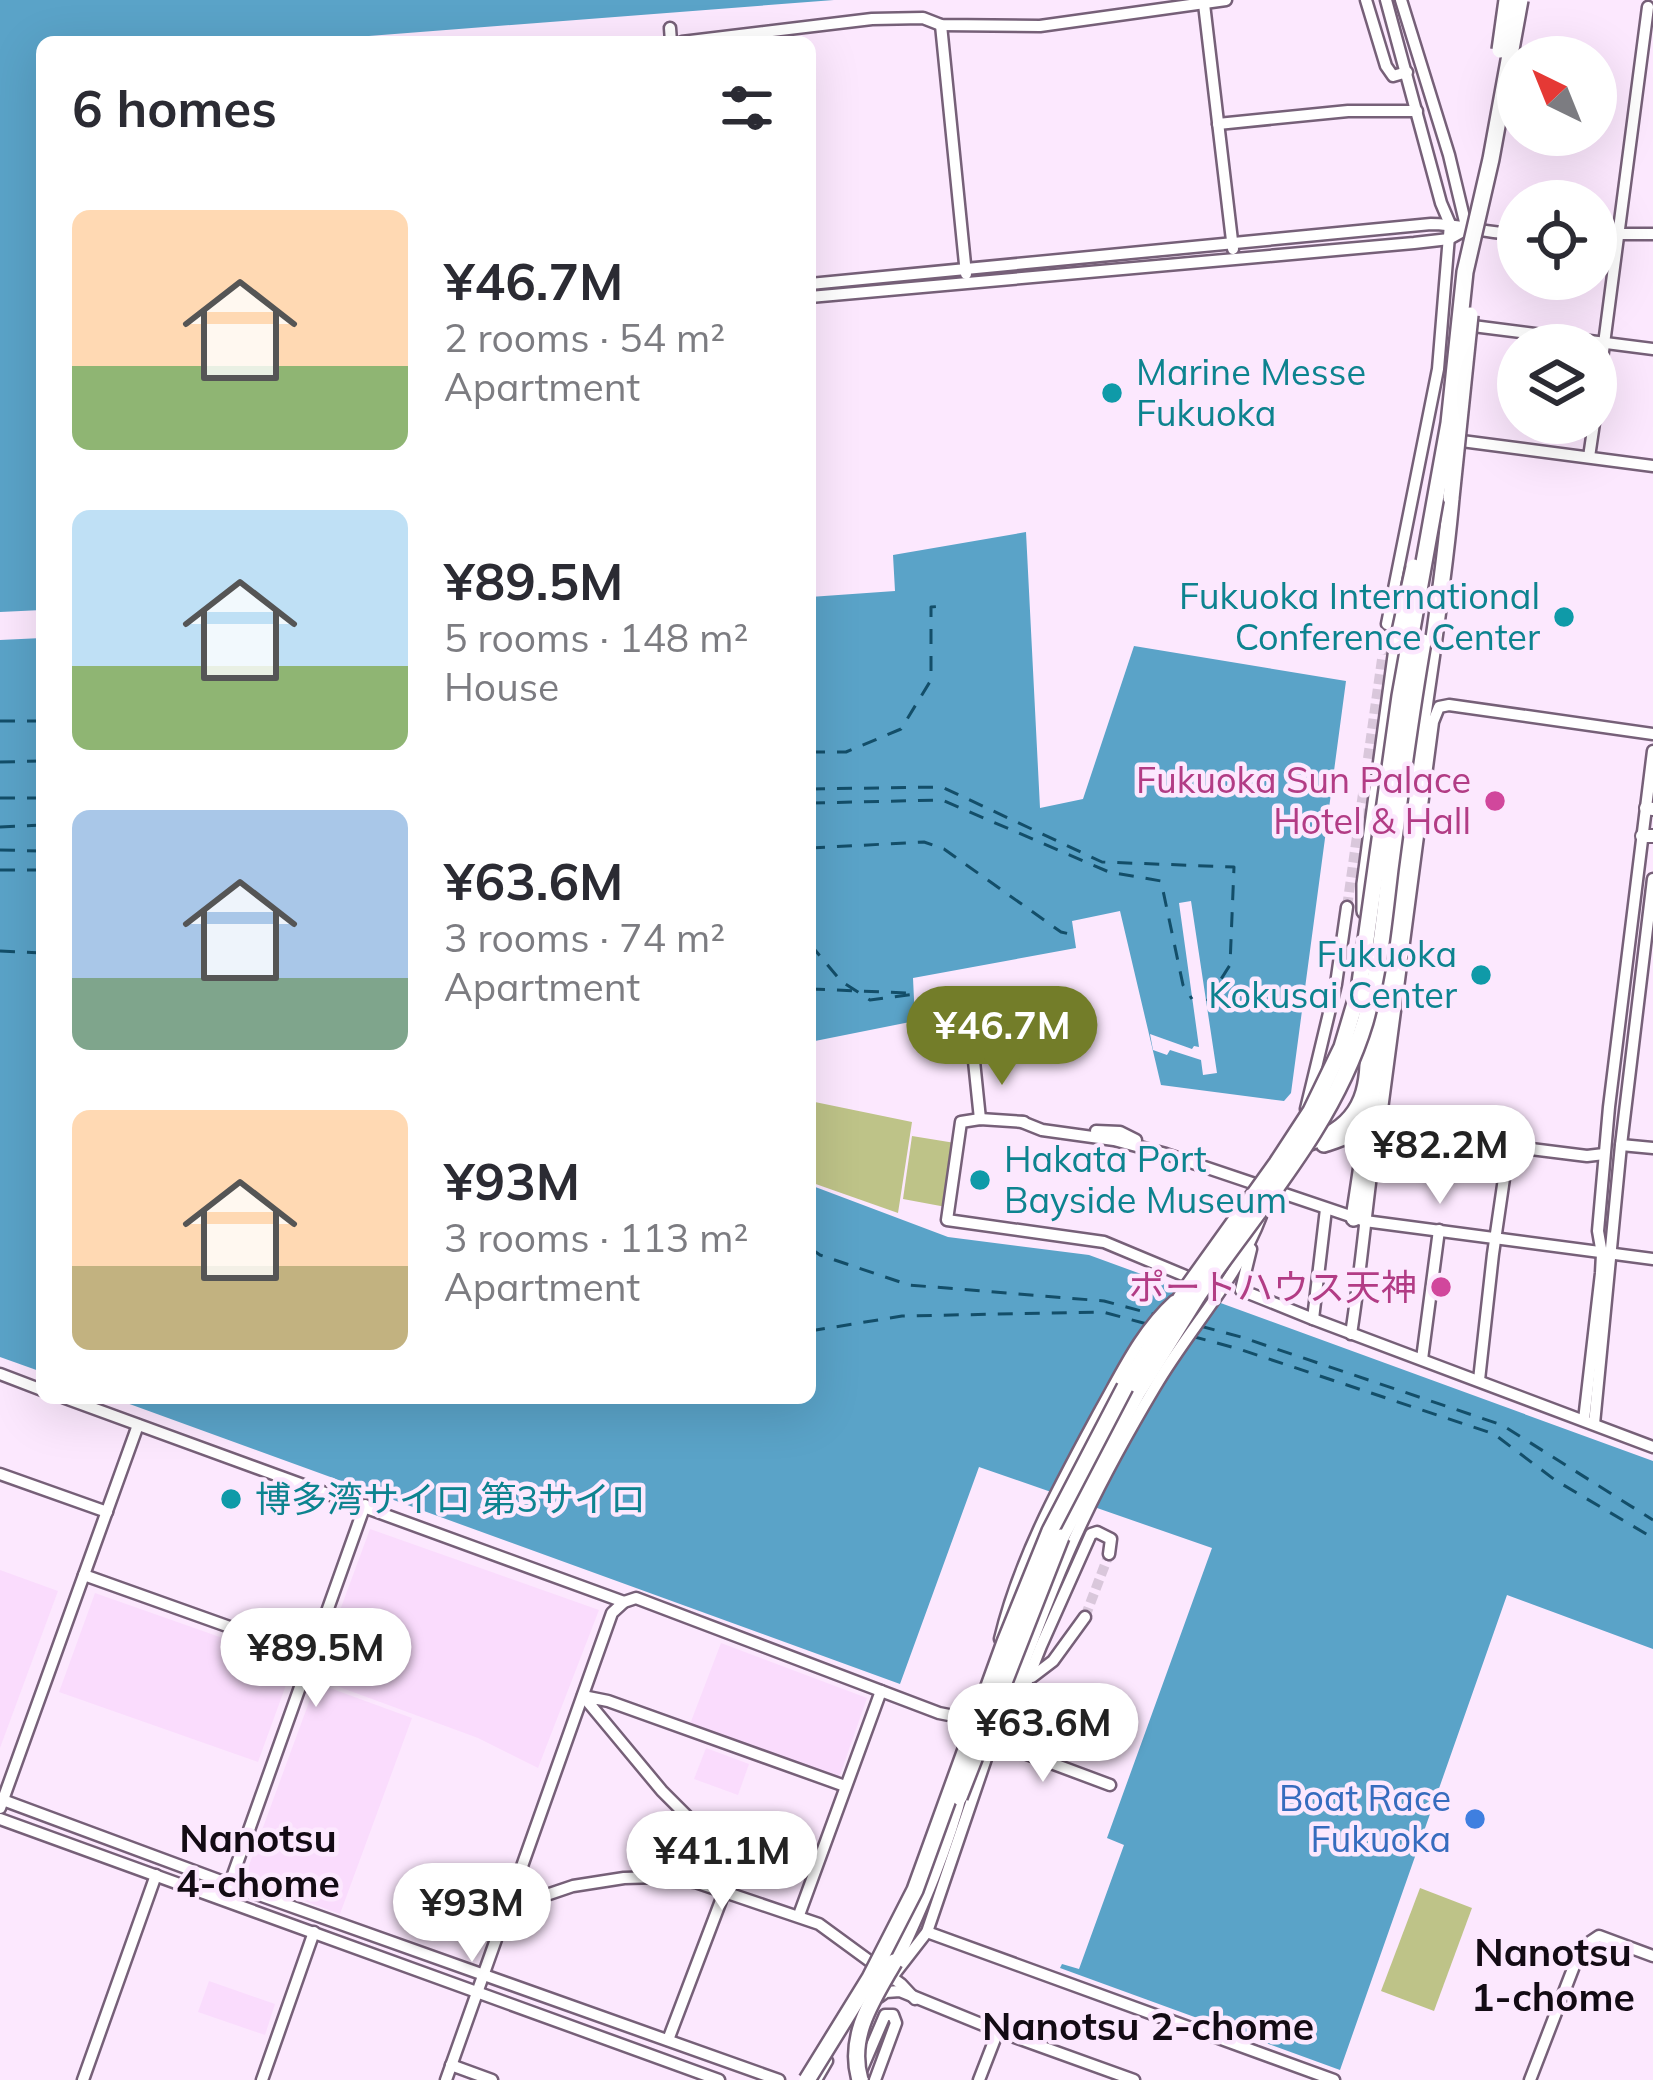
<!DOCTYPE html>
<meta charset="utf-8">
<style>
:root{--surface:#fff;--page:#f2f2f3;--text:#2b2b33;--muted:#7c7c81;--accent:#737d29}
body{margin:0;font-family:Mulish,"Noto Sans JP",sans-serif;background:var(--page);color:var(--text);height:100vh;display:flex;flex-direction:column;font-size:45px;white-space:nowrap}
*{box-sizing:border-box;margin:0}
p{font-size:39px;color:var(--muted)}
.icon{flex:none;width:66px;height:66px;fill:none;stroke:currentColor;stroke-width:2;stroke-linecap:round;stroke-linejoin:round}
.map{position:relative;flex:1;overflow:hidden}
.details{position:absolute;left:36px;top:36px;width:780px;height:1368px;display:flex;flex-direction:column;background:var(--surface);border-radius:18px;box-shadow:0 12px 48px #0002}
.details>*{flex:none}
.needle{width:78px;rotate:317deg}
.controls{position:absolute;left:1497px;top:36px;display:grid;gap:24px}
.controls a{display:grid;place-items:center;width:120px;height:120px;border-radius:50%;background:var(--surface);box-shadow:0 12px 48px #0002;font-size:60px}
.price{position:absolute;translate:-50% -102px;padding:0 27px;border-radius:42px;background:#fff;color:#222;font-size:39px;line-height:78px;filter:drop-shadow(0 3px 6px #0008)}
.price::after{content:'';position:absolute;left:50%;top:72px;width:36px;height:27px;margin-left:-18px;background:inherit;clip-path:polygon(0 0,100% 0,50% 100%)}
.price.active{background:var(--accent);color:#fff}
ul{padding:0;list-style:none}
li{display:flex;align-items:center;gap:36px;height:300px;padding:0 36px}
li span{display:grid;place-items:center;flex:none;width:336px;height:240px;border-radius:18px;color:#555}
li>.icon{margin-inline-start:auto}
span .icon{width:144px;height:144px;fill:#fffc;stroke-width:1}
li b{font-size:51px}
h2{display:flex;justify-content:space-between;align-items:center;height:144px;padding:0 36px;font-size:51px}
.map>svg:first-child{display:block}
.built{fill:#fadcfd}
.green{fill:#bec388}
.water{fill:#5aa3c8}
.pier{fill:#fce8fe}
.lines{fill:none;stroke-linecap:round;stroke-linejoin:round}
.ferry{stroke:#134e69;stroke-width:3;stroke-dasharray:15 12;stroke-linecap:butt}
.minor-tunnel{stroke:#d9c7db;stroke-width:10;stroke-dasharray:10 5;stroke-linecap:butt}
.minor-casing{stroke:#766078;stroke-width:15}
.major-casing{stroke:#766078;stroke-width:16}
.highway-casing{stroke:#766078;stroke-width:20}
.minor{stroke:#fff;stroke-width:10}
.major{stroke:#fff;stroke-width:12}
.highway{stroke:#fff;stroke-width:15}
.highway-bridge-casing{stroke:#766078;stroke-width:20;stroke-linecap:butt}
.highway-bridge{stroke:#fff;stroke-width:15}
.culture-dot{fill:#0f9aa8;stroke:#fce8fe;stroke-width:4.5}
.hotel-dot{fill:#d1479c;stroke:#fce8fe;stroke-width:4.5}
.shop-dot{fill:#3f7fe0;stroke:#fce8fe;stroke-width:4.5}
.labels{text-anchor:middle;stroke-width:9;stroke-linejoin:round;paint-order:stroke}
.culture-label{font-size:36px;fill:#0d838f;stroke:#fce8fe;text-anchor:start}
.hotel-label{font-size:36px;fill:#b23c85;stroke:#fce8fe;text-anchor:end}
.shop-label{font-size:36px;fill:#366cbe;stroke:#fce8fe;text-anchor:end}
.neighbourhood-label{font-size:39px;font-weight:bold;fill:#130b14;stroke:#fce8fe}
</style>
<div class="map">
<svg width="1653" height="2080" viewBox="0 0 1653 2080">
<rect width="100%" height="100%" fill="#fce8fe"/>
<g class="built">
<path d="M370,1529L599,1610L538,1768L478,1738L315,1678Z"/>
<path d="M0,1570L58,1591L0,1748Z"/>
<path d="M95,1593L294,1663L258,1762L59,1692Z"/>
<path d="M721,1643L867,1698L840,1775L835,1778L690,1724Z"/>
<path d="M316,1683L412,1718L340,1914L244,1879Z"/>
<path d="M706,1748L749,1764L738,1795L694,1779Z"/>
<path d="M209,1981L275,2004L265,2035L198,2012Z"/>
</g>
<g class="green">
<path d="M810,1101L912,1122L898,1213L810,1182Z"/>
<path d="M912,1136L955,1143L946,1207L903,1199Z"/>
<path d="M1420,1888L1472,1908L1434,2011L1381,1991Z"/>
</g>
<g class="water">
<path d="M0,0H834L292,42H42V610L0,612Z"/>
<path d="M1026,532L1040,808L1083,799L1134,646L1346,681L1291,1093L1284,1101L1161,1085L1120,911L1072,921L1076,948L913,978L915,1021L810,1042V597L895,591L893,555Z"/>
<path d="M42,638V1372L0,1357V640Z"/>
<path d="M810,1185L948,1237L1089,1255L1653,1461V1649L1507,1595L1340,2070L1060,1968L1062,1964L1079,1969L1124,1845L1107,1838L1212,1548L979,1467L900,1684L113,1398H810Z"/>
</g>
<path class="pier" d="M1191,901L1217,1073L1203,1075L1201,1060L1170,1050L1167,1055L1153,1050L1150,1034L1192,1049L1194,1046L1199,1047L1179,903Z"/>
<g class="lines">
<g class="ferry">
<path d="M0,721H42"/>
<path d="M810,752H846L901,729L931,680V607L944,606"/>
<path d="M0,762L42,761"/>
<path d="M810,789L942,787L1102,862L1234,867L1230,965L1207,1001"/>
<path d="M0,798H42"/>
<path d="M810,803L942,800L1109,872L1161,881L1183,985L1192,999"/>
<path d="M0,827L42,825"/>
<path d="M810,848L924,842L944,849L1061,932L1074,935"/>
<path d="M0,850L42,851"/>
<path d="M0,870H42"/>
<path d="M810,944L841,981L870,1000L915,994"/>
<path d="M0,951L42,953"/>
<path d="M810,989L907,993"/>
<path d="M810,1248L820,1255L909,1285L1104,1301L1156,1315"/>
<path d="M1200,1326L1241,1337L1502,1425L1653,1520"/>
<path d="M810,1331L902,1316L1103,1312L1147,1324"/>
<path d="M1191,1336L1239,1349L1494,1434L1555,1480L1653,1538"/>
</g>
<g class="minor-tunnel">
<path d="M1347,907L1387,624"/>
<path d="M1085,1617L1109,1554"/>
</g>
<g class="minor-casing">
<g id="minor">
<path d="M1366,0L1386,66L1393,76L1407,72"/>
<path d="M1386,0L1441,203L1450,224L1438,369L1387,624"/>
<path d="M1401,0L1449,155L1467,230"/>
<path d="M1204,4L1233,249"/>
<path d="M941,25L966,274"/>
<path d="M670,28L671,42"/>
<path d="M682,42L872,19L923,18L941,25L1040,26L1226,0"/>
<path d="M1218,124L1348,111H1417"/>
<path d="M1596,234H1653"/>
<path d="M810,284L1431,224C1460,224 1488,234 1518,234"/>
<path d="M810,297L1414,243L1449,239L1467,229"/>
<path d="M1465,325L1653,349"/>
<path d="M1596,405L1648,7"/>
<path d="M1454,440L1653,466"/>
<path d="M1589,457L1594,423"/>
<path d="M976,1030H980L982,1036L974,1061L969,1037Z"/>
<path d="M974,1061L980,1119"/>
<path d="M1306,1109L1336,984L1347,907"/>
<path d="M1022,1122L1042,1130L1114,1140L1166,1154L1365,1221L1653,1259"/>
<path d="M1024,1122L980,1119L961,1122L947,1220L1104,1242L1195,1280"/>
<path d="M1096,1131L1120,1132L1136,1140"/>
<path d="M1411,1134L1381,1117L1433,722L1439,707L1449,705L1653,734"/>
<path d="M1621,1145L1653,1148"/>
<path d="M1251,1249L1241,1290L1313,1319L1653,1447"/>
<path d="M1313,1319L1326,1209"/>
<path d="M1351,1334C1361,1271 1366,1208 1375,1145L1388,1135L1411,1134L1587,1156L1604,1154"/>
<path d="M1422,1359L1439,1230"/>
<path d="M0,1374L42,1390"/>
<path d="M1479,1380L1493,1254L1509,1144"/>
<path d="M65,1398L624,1602"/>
<path d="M1584,1420L1601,1273L1602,1254L1598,1231L1609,1107L1653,751"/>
<path d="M1594,1424L1621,1145L1653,879"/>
<path d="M0,1474L107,1512"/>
<path d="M84,1575L311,1656"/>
<path d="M1000,1639C1019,1558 1062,1481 1101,1409C1123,1370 1141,1331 1174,1301"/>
<path d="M1032,1677L1053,1661L1085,1617"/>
<path d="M990,1719L1004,1708L1012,1695C1035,1635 1057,1574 1085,1516C1106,1472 1130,1429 1155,1387C1188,1330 1238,1278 1261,1216"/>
<path d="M992,1741L1110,1785"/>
<path d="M0,1799L248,1891L779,2080"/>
<path d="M0,1808L138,1425"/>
<path d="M0,1819L719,2080"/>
<path d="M229,1886L365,1505"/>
<path d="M508,1908L573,1886L624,1878L660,1877L695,1882L819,1924L901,1984L915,1999"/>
<path d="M799,1915L881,1691"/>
<path d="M927,1932L1334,2080"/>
<path d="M882,1990L927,1932L992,1741L1018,1704L1041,1646L1091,1534L1097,1532L1111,1539L1109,1554"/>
<path d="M879,1997L886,1992L900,1991L998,2031L1134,2080"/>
<path d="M668,2040L725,1890L728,1869L724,1853L662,1791L583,1696L608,1701L845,1786"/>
<path d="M451,2065L492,2080"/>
<path d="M861,2071L885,2015H893L896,2023L875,2080"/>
<path d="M83,2080L156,1875"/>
<path d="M262,2080L314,1932"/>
<path d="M446,2080L612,1613L624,1602L636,1598L939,1713L969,1719L979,1714"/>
<path d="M816,2080L827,2061"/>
<path d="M979,2080L998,2031"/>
<path d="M1530,2080L1581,1948L1599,1936L1653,1956"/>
</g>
</g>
<g class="major-casing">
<g id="major">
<path d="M1646,808L1653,809"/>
<path d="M1642,836H1653"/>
</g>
</g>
<g class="highway-casing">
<g id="highway">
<path d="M1365,911V884L1398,641"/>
<path d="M1324,1144C1342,1138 1357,1134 1367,1116"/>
<path d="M1300,1146C1309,1142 1319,1139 1328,1135C1375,1111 1368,1065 1368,1019"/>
<path d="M1354,1218C1377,1072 1394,926 1414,780C1426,686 1443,592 1451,498"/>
<path d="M1125,1387L1186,1290"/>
<path d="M1061,1537L1137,1393L1198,1295"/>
<path d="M894,1962C920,1906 946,1847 961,1786"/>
</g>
</g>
<use href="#minor" class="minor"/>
<use href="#major" class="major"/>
<use href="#highway" class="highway"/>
<g class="highway-bridge-casing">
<g id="highway-bridge">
<path d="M1500,50L1507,0"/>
<path d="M1451,498L1470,315"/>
<path d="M1398,641L1414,567"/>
<path d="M1186,1290L1277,1163L1311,1111L1342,1047L1359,990L1400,696L1449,423L1465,272L1491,159L1520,0"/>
<path d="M1198,1295C1258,1208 1334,1125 1365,1022C1379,973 1384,920 1390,869C1400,793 1410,717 1423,642"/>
<path d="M959,1797L1061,1537"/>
<path d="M807,2080L870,1978L915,1890L1005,1642L1050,1531L1125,1387"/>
<path d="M860,2080C847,2036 873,1999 894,1962"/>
</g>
</g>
<use href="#highway-bridge" class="highway-bridge"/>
</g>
<g class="culture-dot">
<circle cx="1112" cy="393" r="12"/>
<circle cx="1564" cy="617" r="12"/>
<circle cx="1481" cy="975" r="12"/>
<circle cx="980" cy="1180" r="12"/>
<circle cx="231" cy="1499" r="12"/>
</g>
<g class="hotel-dot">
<circle cx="1495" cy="801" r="12"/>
<circle cx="1441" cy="1287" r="12"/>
</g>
<circle class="shop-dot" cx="1475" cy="1819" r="12"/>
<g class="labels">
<g class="culture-label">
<text x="1136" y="385">Marine Messe<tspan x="1136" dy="41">Fukuoka</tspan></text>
<text x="1540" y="609" text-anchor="end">Fukuoka International<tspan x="1540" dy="41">Conference Center</tspan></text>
<text x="1457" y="967" text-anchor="end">Fukuoka<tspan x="1457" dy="41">Kokusai Center</tspan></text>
<text x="1004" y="1172">Hakata Port<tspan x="1004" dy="41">Bayside Museum</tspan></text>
<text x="255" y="1512">博多湾サイロ 第3サイロ</text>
</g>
<g class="hotel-label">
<text x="1471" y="793">Fukuoka Sun Palace<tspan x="1471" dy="41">Hotel &amp; Hall</tspan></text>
<text x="1417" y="1300">ポートハウス天神</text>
</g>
<g class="shop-label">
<text x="1451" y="1811">Boat Race<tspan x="1451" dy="41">Fukuoka</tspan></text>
</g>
<g class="neighbourhood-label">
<text x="258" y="1852">Nanotsu<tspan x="258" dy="45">4-chome</tspan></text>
<text x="1553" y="1966">Nanotsu<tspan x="1553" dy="45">1-chome</tspan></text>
<text x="1148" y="2040">Nanotsu 2-chome</text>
</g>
</g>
</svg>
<div class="controls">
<a><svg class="needle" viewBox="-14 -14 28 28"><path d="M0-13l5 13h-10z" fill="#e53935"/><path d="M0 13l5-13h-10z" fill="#7c7c81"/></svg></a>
<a><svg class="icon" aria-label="locate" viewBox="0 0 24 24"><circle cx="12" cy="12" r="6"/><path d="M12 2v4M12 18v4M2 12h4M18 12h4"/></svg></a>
<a><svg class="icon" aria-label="layers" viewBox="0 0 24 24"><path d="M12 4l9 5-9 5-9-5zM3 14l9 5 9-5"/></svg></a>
</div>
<b class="price active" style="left:1002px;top:1088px">¥46.7M</b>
<b class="price" style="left:1440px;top:1207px">¥82.2M</b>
<b class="price" style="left:316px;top:1710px">¥89.5M</b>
<b class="price" style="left:1043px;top:1785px">¥63.6M</b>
<b class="price" style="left:722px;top:1913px">¥41.1M</b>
<b class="price" style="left:472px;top:1965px">¥93M</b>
<section class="details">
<h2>6 homes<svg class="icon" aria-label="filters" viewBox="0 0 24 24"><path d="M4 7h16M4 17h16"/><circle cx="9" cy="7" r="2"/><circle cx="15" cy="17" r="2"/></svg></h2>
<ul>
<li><span style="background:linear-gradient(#ffd9b3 65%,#8fb573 0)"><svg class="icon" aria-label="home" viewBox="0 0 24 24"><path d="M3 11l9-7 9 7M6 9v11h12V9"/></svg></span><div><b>¥46.7M</b><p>2 rooms · 54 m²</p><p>Apartment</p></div></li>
<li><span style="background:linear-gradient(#bfe0f5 65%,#8fb573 0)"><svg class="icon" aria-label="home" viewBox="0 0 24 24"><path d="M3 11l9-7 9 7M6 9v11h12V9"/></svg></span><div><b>¥89.5M</b><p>5 rooms · 148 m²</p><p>House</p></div></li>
<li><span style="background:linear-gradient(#a9c7e8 70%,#7fa58c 0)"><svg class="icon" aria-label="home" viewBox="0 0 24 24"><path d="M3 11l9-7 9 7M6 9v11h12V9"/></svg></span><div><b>¥63.6M</b><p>3 rooms · 74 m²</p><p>Apartment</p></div></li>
<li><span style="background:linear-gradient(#ffd9b3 65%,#c2b280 0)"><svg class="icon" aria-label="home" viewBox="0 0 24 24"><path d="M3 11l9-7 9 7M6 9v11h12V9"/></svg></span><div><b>¥93M</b><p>3 rooms · 113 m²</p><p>Apartment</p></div></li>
</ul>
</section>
</div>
